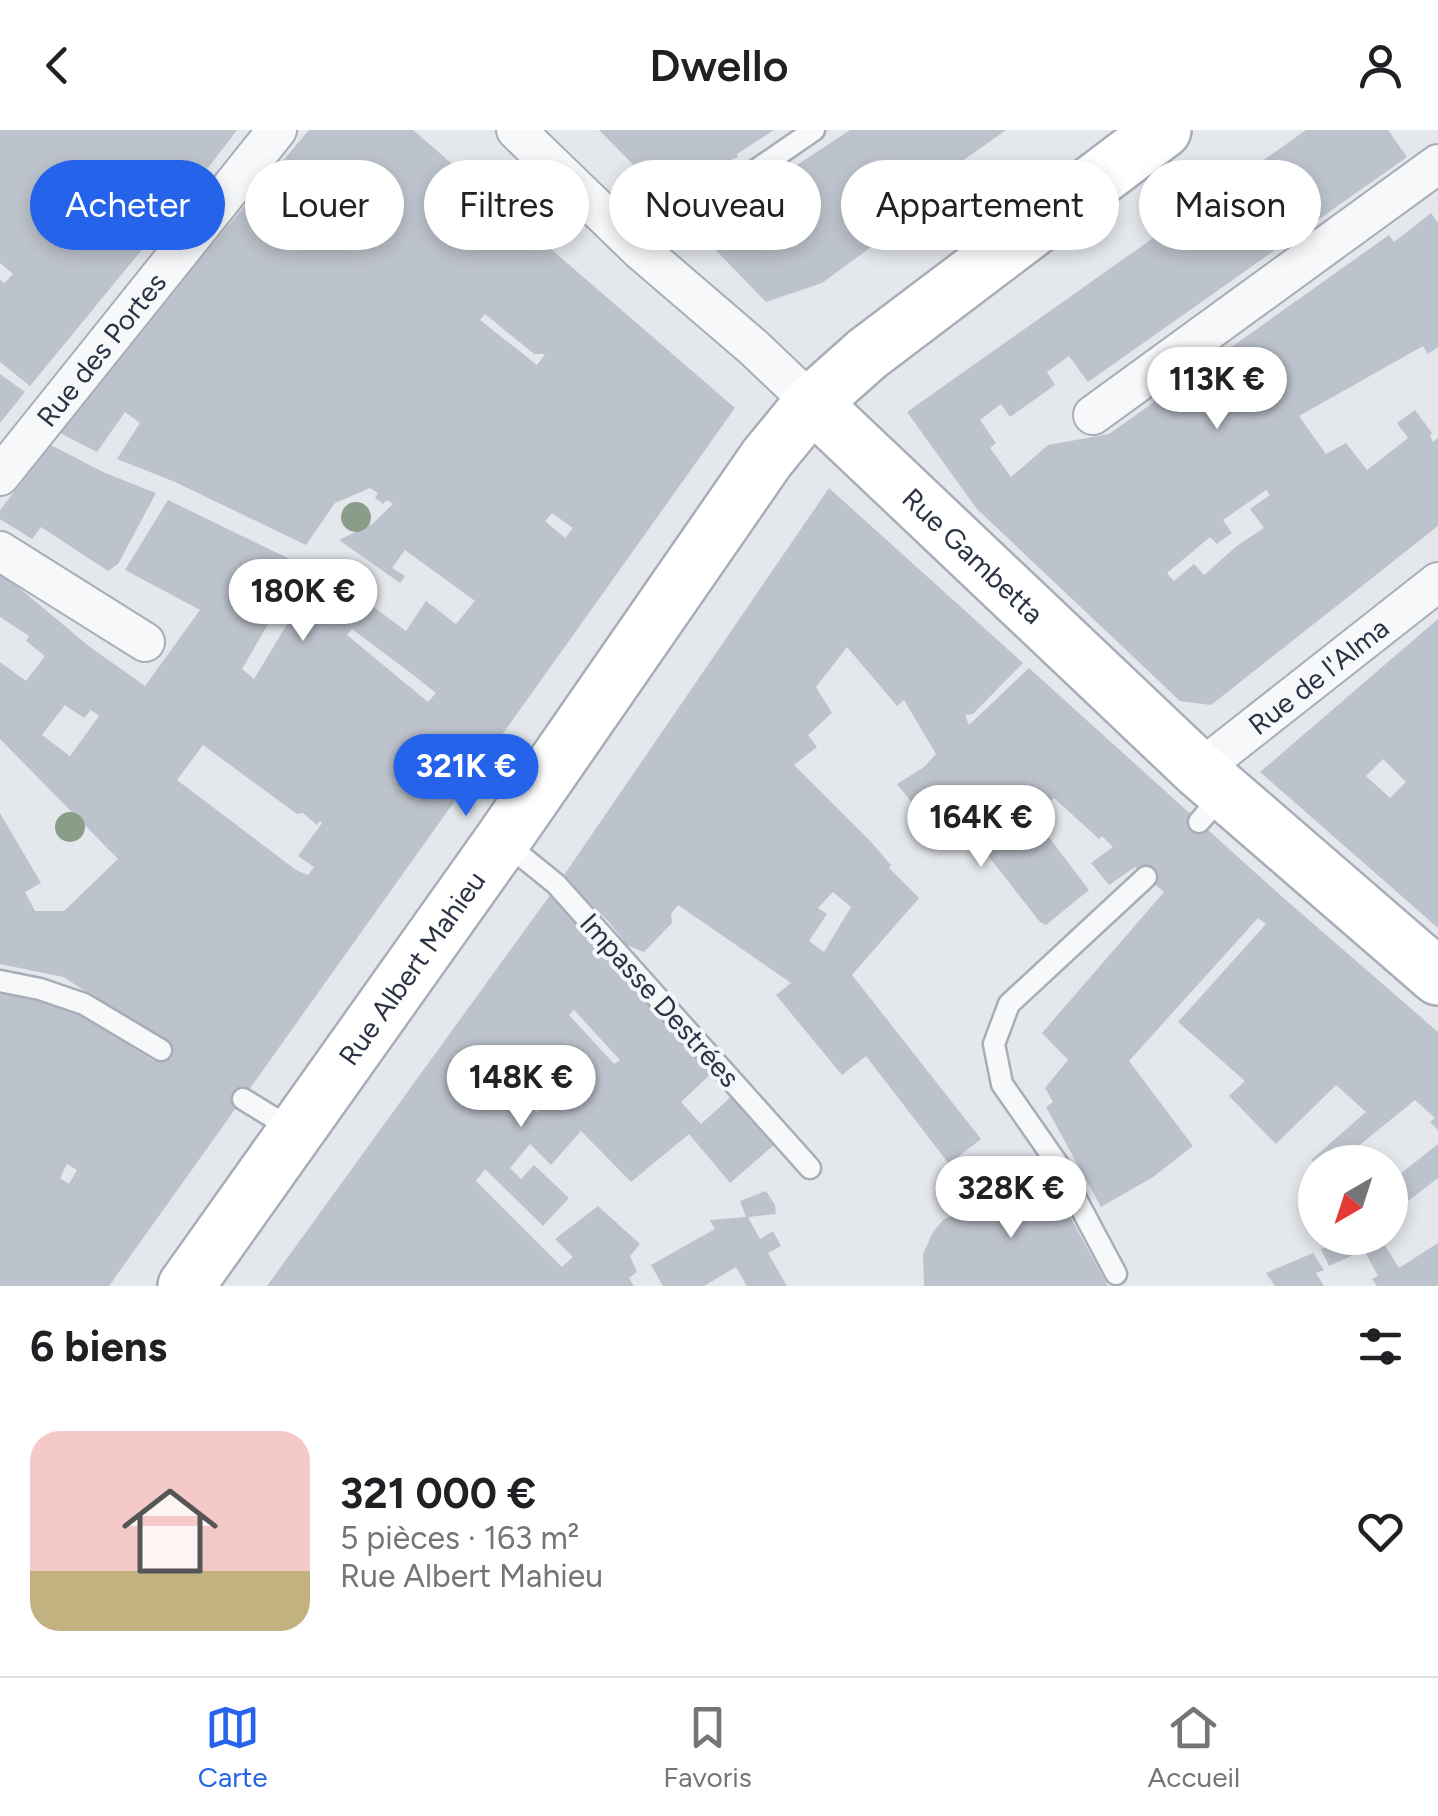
<!DOCTYPE html>
<html lang="fr">
<meta charset="utf-8">
<style>
:root{--surface:#fff;--page:#f6f6f6;--text:#202124;--muted:#757577;--line:#e0e0e0;--accent:#2563eb}
body{margin:0;font-family:Figtree,sans-serif;background:var(--page);color:var(--text);height:100vh;display:flex;flex-direction:column;font-size:38px;white-space:nowrap}
*{box-sizing:border-box;margin:0}
p{font-size:32px;color:var(--muted)}
.icon{flex:none;width:55px;height:55px;fill:none;stroke:currentColor;stroke-width:2;stroke-linecap:round;stroke-linejoin:round}
.map{position:relative;height:1156px;overflow:hidden}
.drawer{display:flex;flex-direction:column;background:var(--surface);flex:1}
.drawer>*{flex:none}
.banner{position:absolute;left:30px;top:30px;width:1380px;height:90px;display:flex;gap:20px}
.needle{width:65px;rotate:219deg}
.fabs{position:absolute;left:1298px;top:1015px;display:grid;gap:20px}
.fabs a{display:grid;place-items:center;width:110px;height:110px;border-radius:50%;background:var(--surface);box-shadow:0 5px 15px #0003;font-size:50px}
.price{position:absolute;translate:-50% -85px;padding:0 22px;border-radius:35px;background:#fff;color:#222;font-size:32px;line-height:65px;filter:drop-shadow(0 2px 5px #0008)}
.price::after{content:'';position:absolute;left:50%;top:60px;width:30px;height:22px;margin-left:-15px;background:inherit;clip-path:polygon(0 0,100% 0,50% 100%)}
.price.selected{background:var(--accent);color:#fff}
ul{padding:0;list-style:none}
li{display:flex;align-items:center;gap:30px;height:250px;padding:0 30px}
li+li{border-top:2px solid var(--line)}
li span{display:grid;place-items:center;flex:none;width:280px;height:200px;border-radius:30px;color:#555}
li>.icon{margin-inline-start:auto}
span .icon{width:120px;height:120px;fill:#fffc;stroke-width:1}
li b{font-size:42px}
h2{display:flex;justify-content:space-between;align-items:center;height:120px;padding:0 30px;font-size:42px}
.tag{padding:0 35px;border-radius:45px;background:var(--surface);box-shadow:0 5px 15px #0003;font-size:35px;line-height:90px}
.tag.selected{background:var(--accent);color:#fff}
header{display:flex;justify-content:space-between;align-items:center;height:130px;padding:0 30px;background:var(--surface);font-size:45px;font-weight:600}
.tabs{display:flex;justify-content:space-around;align-items:center;height:140px;border-top:2px solid var(--line);background:var(--surface);font-size:28px;color:var(--muted)}
.tabs a{display:grid;justify-items:center;gap:5px}
.tabs .selected{color:var(--accent)}
.map>svg:first-child{display:block}
.building{fill:#bdc3cc;fill-rule:evenodd}
.lines{fill:none;stroke-linecap:round;stroke-linejoin:round}
.lane-casing{stroke:#a9adb7;stroke-width:25}
.street-casing{stroke:#a9adb7;stroke-width:42}
.secondary-casing{stroke:#a9adb7;stroke-width:60}
.lane{stroke:#f7f8fa;stroke-width:20}
.street{stroke:#f7f8fa;stroke-width:38}
.secondary{stroke:#fff;stroke-width:55}
.tree{fill:#899d88}
.labels{text-anchor:middle;stroke-width:8;stroke-linejoin:round;paint-order:stroke}
.street-label{font-size:28px;fill:#2b3345;stroke:#f4f6f9}
</style>
<header><svg class="icon" aria-label="back" viewBox="0 0 24 24"><path d="M15 5l-7 7 7 7"/></svg>Dwello<svg class="icon" aria-label="person" viewBox="0 0 24 24"><circle cx="12" cy="8" r="4"/><path d="M4 21q1-7 8-7t8 7"/></svg></header>
<div class="map">
<svg width="1438" height="1156" viewBox="0 0 1438 1156">
<rect width="100%" height="100%" fill="#e4e7ec"/>
<g class="building">
<path d="M0,0H237L208,38L202,35L149,111L30,256L0,232V149L4,153L13,144L0,133Z"/>
<path d="M309,0H413L735,278L109,1156H0V863L67,877L154,931L167,913L63,847L0,834V683L41,753L25,762L35,781H64L118,729L0,609V532L26,551L45,526L26,511L29,506L0,487V442L90,517L145,556L200,480L125,440L168,370L302,435L242,539L254,549L321,438L406,501L426,471L456,494L475,471L405,420L392,438L405,446L400,453L339,410L372,394L393,374L387,370L383,374L375,368L378,363L370,358L335,373L306,415L175,352L117,329L140,293L125,282L97,322L60,303L184,148ZM485,184L534,224H545L537,235L480,190ZM552,383L573,398L565,408L545,391ZM352,499L412,544L436,563L428,572L347,505ZM65,575L84,588L91,580L99,586L70,626L42,605ZM203,615L297,684L303,683L317,695L320,691L322,693L298,726L314,737L308,745L296,740L177,650ZM67,1034L77,1040L69,1054L60,1048Z"/>
<path d="M599,0H774L737,24L738,27L658,60Z"/>
<path d="M850,0H1006L958,34L967,47L822,153L766,172L704,108L785,43Z"/>
<path d="M1306,0H1388L1407,27L1088,252L1069,226L1047,242L1055,255L1010,287L1001,274L980,290L996,313L990,318L1011,347L1048,315L1109,304L1389,105L1394,112L1431,83L1438,93V217L1428,224L1423,216L1299,286L1326,324L1346,313L1367,340L1408,308L1397,293L1415,280L1432,303L1430,306L1433,312L1438,308V396L1211,575L1180,571L977,379L907,282ZM1266,360L1270,365L1250,379L1264,398L1238,415L1204,445L1194,434L1174,451L1167,443L1210,407L1217,414L1232,403L1223,390Z"/>
<path d="M0,244L25,262L0,293Z"/>
<path d="M51,315L105,343L156,363L118,434L108,441L41,397L32,409L0,389V380Z"/>
<path d="M829,358L1023,533L973,584L965,585L969,595L1029,538L1279,764L1438,902V1000L1430,992L1435,988L1415,970L1356,1018L1368,1032H1314L1311,1030L1366,982L1336,955L1276,1014L1229,966L1245,951L1178,892L1266,794L1258,788L1129,931L1193,1016L1153,1047L1101,1077L1046,977L1053,972L1045,958L1068,930L1042,903L1164,762L1135,737L1109,755L1091,733L1113,717L1102,706L1099,709L1054,668L1032,685L1089,760L1046,795L1040,792L971,704L960,713L936,681L927,691L897,654L924,637L936,624L904,570L897,576L847,517L816,557L832,583L808,605L817,617L794,635L871,712L891,735L889,738L919,768L852,845L981,1009L949,1034L866,926L842,945L776,865L791,853L678,775L671,784L672,793L644,822L627,815L608,791L562,748ZM833,762L851,777L824,822L809,811L827,784L818,778Z"/>
<path d="M1438,489V798L1260,642ZM1383,629L1406,652L1390,668L1366,646Z"/>
<path d="M553,761L713,942L681,972L701,994L733,965L774,1015L730,1053L689,1004L631,1052L581,1001L551,1035L530,1014L510,1038L521,1049L534,1035L569,1068L543,1096L485,1039L476,1051L562,1137L573,1127L555,1109L598,1076L640,1114L630,1126L637,1142L629,1148L634,1156H267ZM574,880L620,930L614,934L569,885ZM510,929L550,969L537,983L497,947Z"/>
<path d="M1438,1014V1048L1390,1085V1052Z"/>
<path d="M1041,1034L1108,1156H924L923,1124L933,1102L943,1090Z"/>
<path d="M766,1061L775,1075L776,1084L748,1087L760,1109L773,1101L781,1116L768,1123L787,1156H747L736,1137L704,1156H663L651,1135L715,1099L710,1090L746,1087L740,1071Z"/>
<path d="M1349,1108H1380L1399,1138L1438,1113V1156H1377L1372,1149L1378,1146L1364,1120L1329,1136L1321,1119Z"/>
<path d="M1313,1123L1324,1140L1316,1143L1324,1156H1275L1266,1143Z"/>
</g>
<g class="lines">
<g class="lane-casing">
<g id="lane">
<path d="M640,120L814,0"/>
<path d="M1199,692L1224,663"/>
<path d="M504,712L556,754L810,1038"/>
<path d="M0,851L40,859L84,874L161,920"/>
<path d="M243,969L295,1001"/>
<path d="M1116,1144L1057,1033L1002,954L994,914L1009,874L1146,747"/>
</g>
</g>
<g class="street-casing">
<g id="street">
<path d="M516,0L640,120L753,217L812,273"/>
<path d="M1093,285L1438,34"/>
<path id="s1" d="M0,346L277,0"/>
<path d="M0,421L145,512"/>
<path id="s2" d="M1199,640L1438,452"/>
</g>
</g>
<g class="secondary-casing">
<g id="secondary">
<path id="s3" d="M812,273L1199,640L1438,847"/>
<path id="s4" d="M186,1156L502,711L767,328L812,273L867,224L1163,0"/>
</g>
</g>
<use href="#lane" class="lane"/>
<use href="#street" class="street"/>
<use href="#secondary" class="secondary"/>
</g>
<g class="tree">
<circle cx="356" cy="387" r="15"/>
<circle cx="70" cy="697" r="15"/>
</g>
<g class="labels">
<g class="street-label">
<text dy="10" stroke="none"><textPath href="#s1" startOffset="162">Rue des Portes</textPath></text>
<text dy="10" stroke="none"><textPath href="#s3" startOffset="222">Rue Gambetta</textPath></text>
<text dy="10" stroke="none"><textPath href="#s2" startOffset="152">Rue de l'Alma</textPath></text>
<text dy="10" stroke="none"><textPath href="#s4" startOffset="390">Rue Albert Mahieu</textPath></text>
<text transform="translate(660 870) rotate(48)" y="10">Impasse Destrées</text>
</g>
</g>
</svg>
<div class="fabs">
<a><svg class="needle" viewBox="-14 -14 28 28"><path d="M0-13l5 13h-10z" fill="#e53935"/><path d="M0 13l5-13h-10z" fill="#757577"/></svg></a>
</div>
<b class="price" style="left:1217px;top:302px">113K €</b>
<b class="price" style="left:303px;top:514px">180K €</b>
<b class="price selected" style="left:466px;top:689px">321K €</b>
<b class="price" style="left:981px;top:740px">164K €</b>
<b class="price" style="left:521px;top:1000px">148K €</b>
<b class="price" style="left:1011px;top:1111px">328K €</b>
<div class="banner">
<a class="tag selected">Acheter</a>
<a class="tag">Louer</a>
<a class="tag">Filtres</a>
<a class="tag">Nouveau</a>
<a class="tag">Appartement</a>
<a class="tag">Maison</a>
</div>
</div>
<section class="drawer">
<h2>6 biens<svg class="icon" aria-label="filters" viewBox="0 0 24 24"><path d="M4 7h16M4 17h16"/><circle cx="9" cy="7" r="2"/><circle cx="15" cy="17" r="2"/></svg></h2>
<ul>
<li><span style="background:linear-gradient(#f6c9c9 70%,#c2b280 0)"><svg class="icon" aria-label="home" viewBox="0 0 24 24"><path d="M3 11l9-7 9 7M6 9v11h12V9"/></svg></span><div><b>321 000 €</b><p>5 pièces · 163 m²</p><p>Rue Albert Mahieu</p></div><svg class="icon" aria-label="heart" viewBox="0 0 24 24"><path d="M12 20l-8-8c-3-5 5-10 8-4 3-6 11-1 8 4z"/></svg></li>
</ul>
</section>
<nav class="tabs">
<a class="selected"><svg class="icon" aria-label="map" viewBox="0 0 24 24"><path d="M3 6l6-2 6 2 6-2v14l-6 2-6-2-6 2zM9 4v14M15 6v14"/></svg>Carte</a>
<a><svg class="icon" aria-label="saved" viewBox="0 0 24 24"><path d="M7 4h10v16l-5-4-5 4z"/></svg>Favoris</a>
<a><svg class="icon" aria-label="home" viewBox="0 0 24 24"><path d="M3 11l9-7 9 7M6 9v11h12V9"/></svg>Accueil</a>
</nav>
